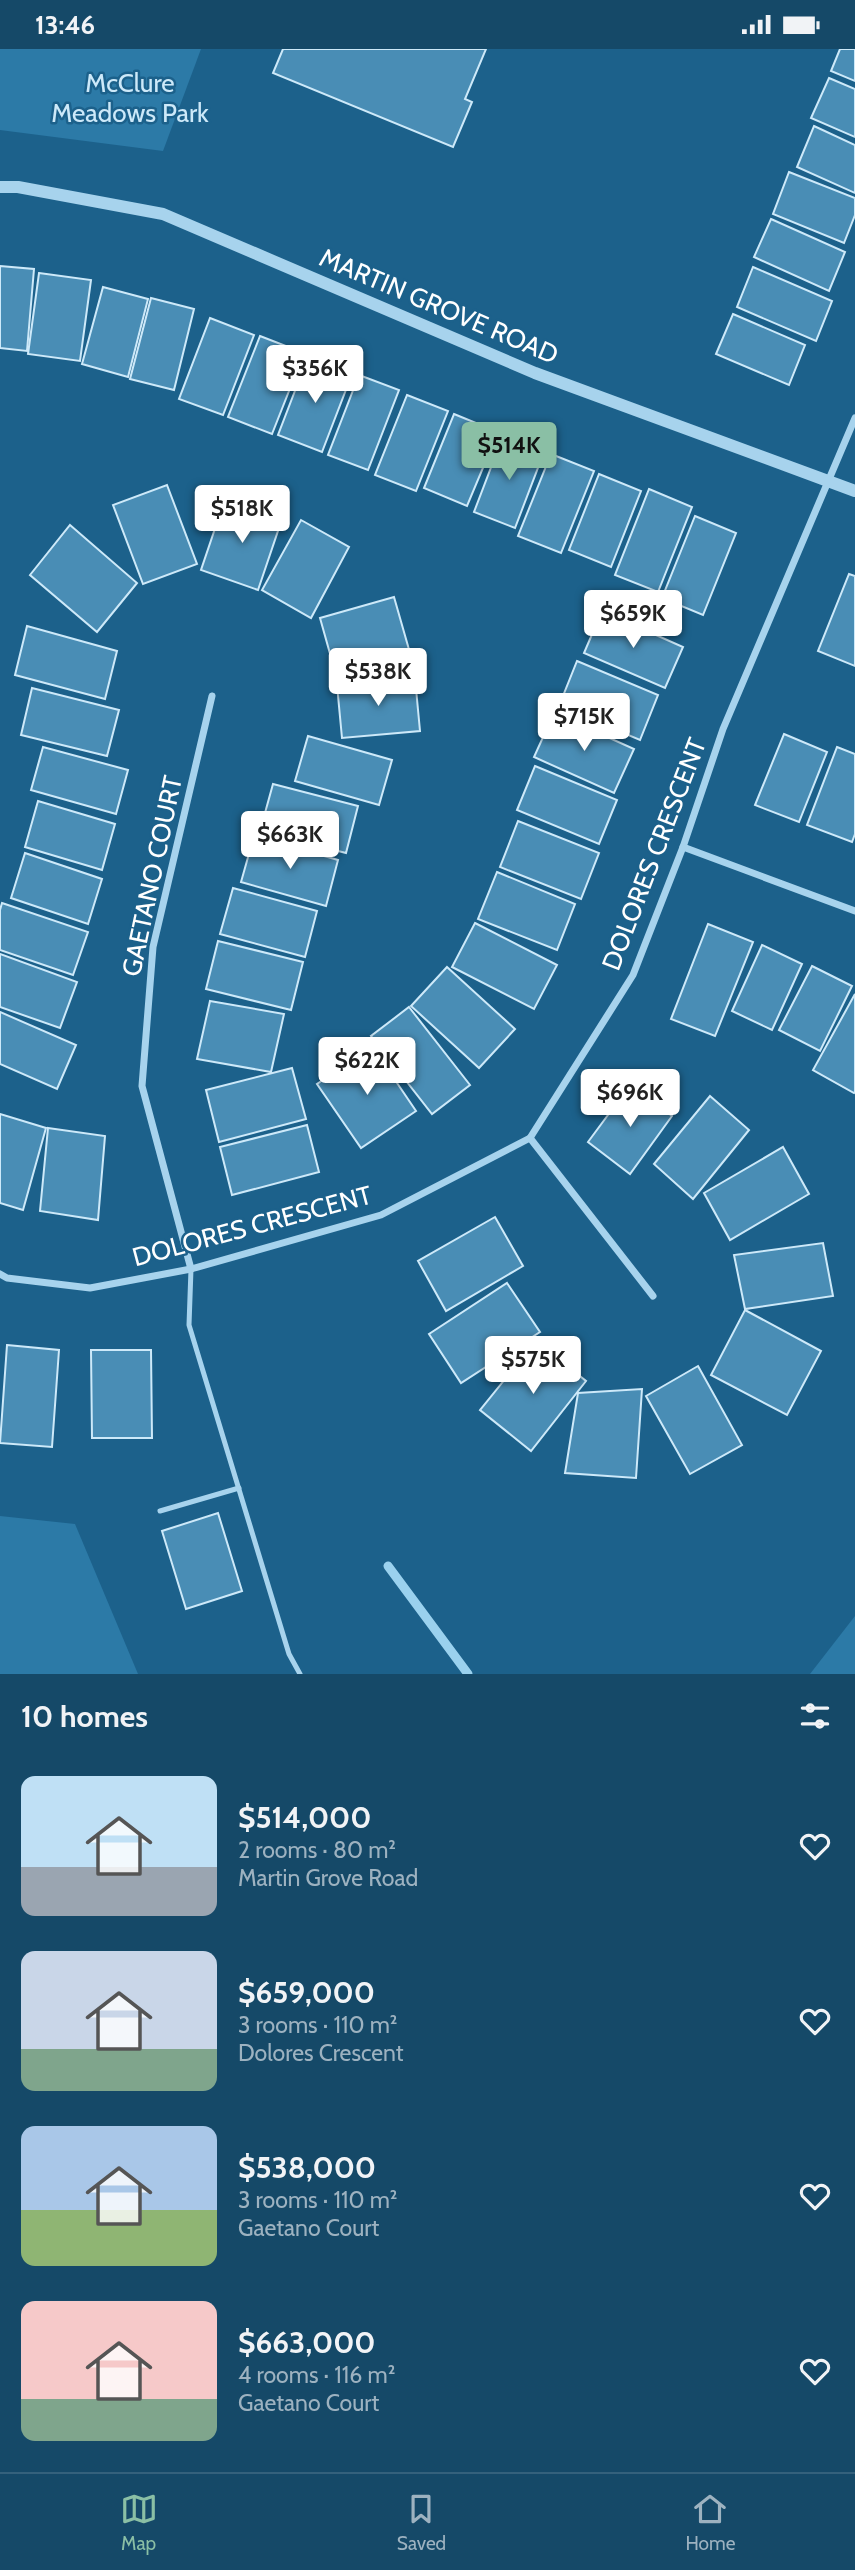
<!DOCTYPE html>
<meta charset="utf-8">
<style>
:root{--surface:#154968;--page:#1e506e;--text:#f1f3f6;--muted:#9db2c0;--line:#34617c;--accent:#8abfa5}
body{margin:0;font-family:Cabin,sans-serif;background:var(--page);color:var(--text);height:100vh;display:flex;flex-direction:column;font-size:26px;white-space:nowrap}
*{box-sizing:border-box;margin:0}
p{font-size:23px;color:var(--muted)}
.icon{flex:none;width:38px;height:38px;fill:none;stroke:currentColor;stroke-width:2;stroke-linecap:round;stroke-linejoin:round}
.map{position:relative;height:1625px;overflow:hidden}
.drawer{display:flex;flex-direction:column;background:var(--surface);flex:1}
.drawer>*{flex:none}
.price{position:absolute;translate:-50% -60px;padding:0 16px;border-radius:7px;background:#fff;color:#222;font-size:23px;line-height:46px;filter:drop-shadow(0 2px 4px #0008)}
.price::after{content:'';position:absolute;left:50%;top:42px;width:21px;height:16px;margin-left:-10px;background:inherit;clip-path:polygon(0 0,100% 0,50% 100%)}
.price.current{background:var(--accent);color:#111}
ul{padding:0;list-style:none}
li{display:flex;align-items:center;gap:21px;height:175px;padding:0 21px}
li span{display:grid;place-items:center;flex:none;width:196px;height:140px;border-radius:14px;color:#555}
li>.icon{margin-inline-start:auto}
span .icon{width:84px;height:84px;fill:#fffc;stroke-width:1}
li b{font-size:30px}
h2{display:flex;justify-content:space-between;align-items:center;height:84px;padding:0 21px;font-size:30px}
.status{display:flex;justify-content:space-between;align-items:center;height:49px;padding:0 35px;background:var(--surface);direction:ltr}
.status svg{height:19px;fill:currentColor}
.dock{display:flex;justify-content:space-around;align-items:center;height:98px;border-top:2px solid var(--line);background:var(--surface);font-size:19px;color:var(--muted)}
.dock a{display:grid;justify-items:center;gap:4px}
.dock .current{color:var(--accent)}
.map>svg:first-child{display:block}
.green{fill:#2c7aa7}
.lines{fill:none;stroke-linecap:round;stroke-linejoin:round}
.stream{stroke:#9ad1ee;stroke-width:9}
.building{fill:#498db5;stroke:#cde9f9;stroke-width:2}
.service{stroke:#a7d3ed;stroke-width:5}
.minor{stroke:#a7d3ed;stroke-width:7}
.tertiary{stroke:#a7d3ed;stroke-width:12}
.labels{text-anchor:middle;stroke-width:5;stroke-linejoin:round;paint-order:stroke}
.park-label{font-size:26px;fill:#cde9f9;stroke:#1c618b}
.street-label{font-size:26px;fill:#fff;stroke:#1c618b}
</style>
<div class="status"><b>13:46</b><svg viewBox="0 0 49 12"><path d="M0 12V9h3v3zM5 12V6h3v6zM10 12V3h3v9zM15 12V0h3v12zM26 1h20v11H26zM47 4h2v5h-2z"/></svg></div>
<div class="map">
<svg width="855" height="1625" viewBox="0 0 855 1625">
<rect width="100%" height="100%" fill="#1c618b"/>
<g class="green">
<path d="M0,0H201L163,102L0,81Z"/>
<path d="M0,1467L75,1475L138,1625H0Z"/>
<path d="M855,1567V1625H810Z"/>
</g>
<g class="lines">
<path class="stream" d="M388,1517L468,1625"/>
</g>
<g class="building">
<path d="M283,0H486L465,50L472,53L453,98L273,24Z"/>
<path d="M840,0H855V32L831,22Z"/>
<path d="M829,29L855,40V88L811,69Z"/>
<path d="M814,77L855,96V144L797,118Z"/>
<path d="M789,123L855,149V166L844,194L773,165Z"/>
<path d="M771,170L845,203L829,242L754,208Z"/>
<path d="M0,217L34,220L27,302L0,299Z"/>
<path d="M753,218L832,252L816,292L737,258Z"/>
<path d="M39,224L91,231L80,312L28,305Z"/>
<path d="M103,238L148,250L128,328L82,315Z"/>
<path d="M151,249L194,260L174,341L130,330Z"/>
<path d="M733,265L805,296L789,336L716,305Z"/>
<path d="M210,269L254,286L223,366L179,350Z"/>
<path d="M260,287L304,304L272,385L228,368Z"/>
<path d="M308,308L352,325L322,403L278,386Z"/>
<path d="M359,326L399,341L368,421L328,406Z"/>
<path d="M407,346L448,362L416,442L375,426Z"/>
<path d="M454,365L498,383L467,457L424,439Z"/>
<path d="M503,387L544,403L515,479L474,463Z"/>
<path d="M551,405L594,422L561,504L518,487Z"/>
<path d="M599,425L641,442L611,518L569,501Z"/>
<path d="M167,436L197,515L143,535L113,456Z"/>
<path d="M649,440L692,458L658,543L615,526Z"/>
<path d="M225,450L282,470L258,541L201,521Z"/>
<path d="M695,467L736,484L703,566L662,549Z"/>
<path d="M301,471L349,498L311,569L262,541Z"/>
<path d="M70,476L137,534L97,583L30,526Z"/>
<path d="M849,525L855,527V617L818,602Z"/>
<path d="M394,548L410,604L336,626L320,569Z"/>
<path d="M602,562L683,598L665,639L584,604Z"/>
<path d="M27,577L117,602L105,650L15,626Z"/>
<path d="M577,612L658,646L640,691L559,657Z"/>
<path d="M415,629L420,682L342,689L337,636Z"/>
<path d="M32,639L119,661L107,707L21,686Z"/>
<path d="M554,664L634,700L614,744L534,708Z"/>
<path d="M784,685L827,703L799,773L755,756Z"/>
<path d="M308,687L392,711L379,756L295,732Z"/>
<path d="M43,698L128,721L116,765L31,741Z"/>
<path d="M837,698L855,705V785L852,793L807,776Z"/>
<path d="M535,717L617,751L599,795L517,761Z"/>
<path d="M273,735L358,757L346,804L260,782Z"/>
<path d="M38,752L115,775L102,821L25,798Z"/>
<path d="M518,772L599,804L581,850L500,818Z"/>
<path d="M254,787L338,811L326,857L241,833Z"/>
<path d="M25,804L102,830L88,875L11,849Z"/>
<path d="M497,823L575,855L557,901L478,870Z"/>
<path d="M233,839L317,862L305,908L220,885Z"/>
<path d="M2,854L88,883L73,926L0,901V861Z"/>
<path d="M475,874L557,916L534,960L452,918Z"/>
<path d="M708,875L753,893L715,987L671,970Z"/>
<path d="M218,892L303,913L291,961L206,940Z"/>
<path d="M762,896L802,915L772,981L732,962Z"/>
<path d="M0,905L77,933L60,979L0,958Z"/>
<path d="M812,917L852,937L820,1002L779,981Z"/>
<path d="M447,918L515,980L479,1019L411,957Z"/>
<path d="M855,945V1043L854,1044L813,1021Z"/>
<path d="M210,952L284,965L271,1023L197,1010Z"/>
<path d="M409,958L470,1036L432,1065L371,987Z"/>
<path d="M0,963L76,996L57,1040L0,1015Z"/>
<path d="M372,997L416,1062L361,1099L317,1035Z"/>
<path d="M292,1019L306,1070L219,1093L206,1041Z"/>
<path d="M631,1035L672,1067L630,1125L588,1093Z"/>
<path d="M710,1047L749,1081L693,1150L654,1115Z"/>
<path d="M0,1065L46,1079L23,1161L0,1154Z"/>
<path d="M307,1076L319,1123L232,1146L220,1098Z"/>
<path d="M48,1079L105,1087L98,1171L40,1162Z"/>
<path d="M783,1098L809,1145L730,1191L704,1144Z"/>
<path d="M495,1168L523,1217L446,1262L418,1212Z"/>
<path d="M823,1194L833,1247L745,1260L734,1206Z"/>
<path d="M507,1234L540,1283L461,1334L429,1285Z"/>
<path d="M745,1261L821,1302L787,1366L711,1326Z"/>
<path d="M536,1292L586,1332L531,1402L480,1361Z"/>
<path d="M7,1296L59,1301L52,1398L0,1394Z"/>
<path d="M91,1301H151L152,1389H92Z"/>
<path d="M698,1317L742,1396L690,1425L646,1347Z"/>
<path d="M642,1340L636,1429L565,1424L578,1344Z"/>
<path d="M218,1464L242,1542L186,1560L162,1482Z"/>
</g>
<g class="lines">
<g class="service">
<path d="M191,1220L189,1276L289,1605L300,1625"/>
<path d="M160,1462L239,1439"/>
</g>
<g class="minor">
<path d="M683,798L855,862"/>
<path d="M530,1089L653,1247"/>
<path d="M191,1220L142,1037L153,898L212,647"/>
<path d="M0,1225L7,1229L90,1239L191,1220L381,1166L530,1089L633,926L683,798L723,680L855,369"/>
</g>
<path class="tertiary" d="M0,138H18L163,165L535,324L855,442"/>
</g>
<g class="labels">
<g class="park-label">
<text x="130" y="43">McClure<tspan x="130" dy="30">Meadows Park</tspan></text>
</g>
<g class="street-label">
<text transform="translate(439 257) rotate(23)" y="9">MARTIN GROVE ROAD</text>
<text transform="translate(654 805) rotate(-69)" y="9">DOLORES CRESCENT</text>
<text transform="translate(152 827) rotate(-78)" y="9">GAETANO COURT</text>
<text transform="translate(252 1177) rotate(-15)" y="9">DOLORES CRESCENT</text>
</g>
</g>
</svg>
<b class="price" style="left:315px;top:356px">$356K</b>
<b class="price current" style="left:509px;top:433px">$514K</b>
<b class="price" style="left:242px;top:496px">$518K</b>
<b class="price" style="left:633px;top:601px">$659K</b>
<b class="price" style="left:378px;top:659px">$538K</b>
<b class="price" style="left:584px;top:704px">$715K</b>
<b class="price" style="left:290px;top:822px">$663K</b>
<b class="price" style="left:367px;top:1048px">$622K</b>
<b class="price" style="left:630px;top:1080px">$696K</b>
<b class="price" style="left:533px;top:1347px">$575K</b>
</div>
<section class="drawer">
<h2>10 homes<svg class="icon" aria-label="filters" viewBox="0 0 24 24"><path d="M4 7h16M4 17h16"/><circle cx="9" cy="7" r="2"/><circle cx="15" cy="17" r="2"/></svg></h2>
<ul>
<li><span style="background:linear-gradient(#bfe0f5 65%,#9aa5b1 0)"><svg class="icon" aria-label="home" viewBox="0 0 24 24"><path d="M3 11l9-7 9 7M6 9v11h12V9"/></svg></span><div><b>$514,000</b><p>2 rooms · 80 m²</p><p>Martin Grove Road</p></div><svg class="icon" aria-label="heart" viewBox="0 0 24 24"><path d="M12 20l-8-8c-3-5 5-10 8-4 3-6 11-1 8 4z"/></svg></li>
<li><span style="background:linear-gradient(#c9d6e8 70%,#7fa58c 0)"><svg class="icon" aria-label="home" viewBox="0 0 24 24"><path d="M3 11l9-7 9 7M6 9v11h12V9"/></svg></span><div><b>$659,000</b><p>3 rooms · 110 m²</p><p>Dolores Crescent</p></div><svg class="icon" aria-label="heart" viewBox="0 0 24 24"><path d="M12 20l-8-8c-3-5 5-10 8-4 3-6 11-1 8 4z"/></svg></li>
<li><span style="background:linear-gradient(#a9c7e8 60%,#8fb573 0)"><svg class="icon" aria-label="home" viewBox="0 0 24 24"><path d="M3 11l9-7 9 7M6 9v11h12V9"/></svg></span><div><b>$538,000</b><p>3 rooms · 110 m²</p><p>Gaetano Court</p></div><svg class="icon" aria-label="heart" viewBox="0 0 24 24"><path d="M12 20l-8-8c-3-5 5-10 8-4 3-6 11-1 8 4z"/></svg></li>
<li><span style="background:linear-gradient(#f6c9c9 70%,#7fa58c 0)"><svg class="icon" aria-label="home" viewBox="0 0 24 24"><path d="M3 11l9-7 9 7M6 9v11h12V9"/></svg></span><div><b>$663,000</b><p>4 rooms · 116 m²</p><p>Gaetano Court</p></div><svg class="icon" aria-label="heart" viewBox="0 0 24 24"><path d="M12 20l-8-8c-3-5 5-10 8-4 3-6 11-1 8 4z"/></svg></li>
</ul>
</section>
<nav class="dock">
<a class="current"><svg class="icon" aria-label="map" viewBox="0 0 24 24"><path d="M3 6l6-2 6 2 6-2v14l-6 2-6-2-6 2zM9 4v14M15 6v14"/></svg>Map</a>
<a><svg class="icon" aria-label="saved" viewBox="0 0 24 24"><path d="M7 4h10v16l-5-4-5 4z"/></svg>Saved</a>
<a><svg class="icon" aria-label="home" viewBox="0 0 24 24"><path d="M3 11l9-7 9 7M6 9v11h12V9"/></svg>Home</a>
</nav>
